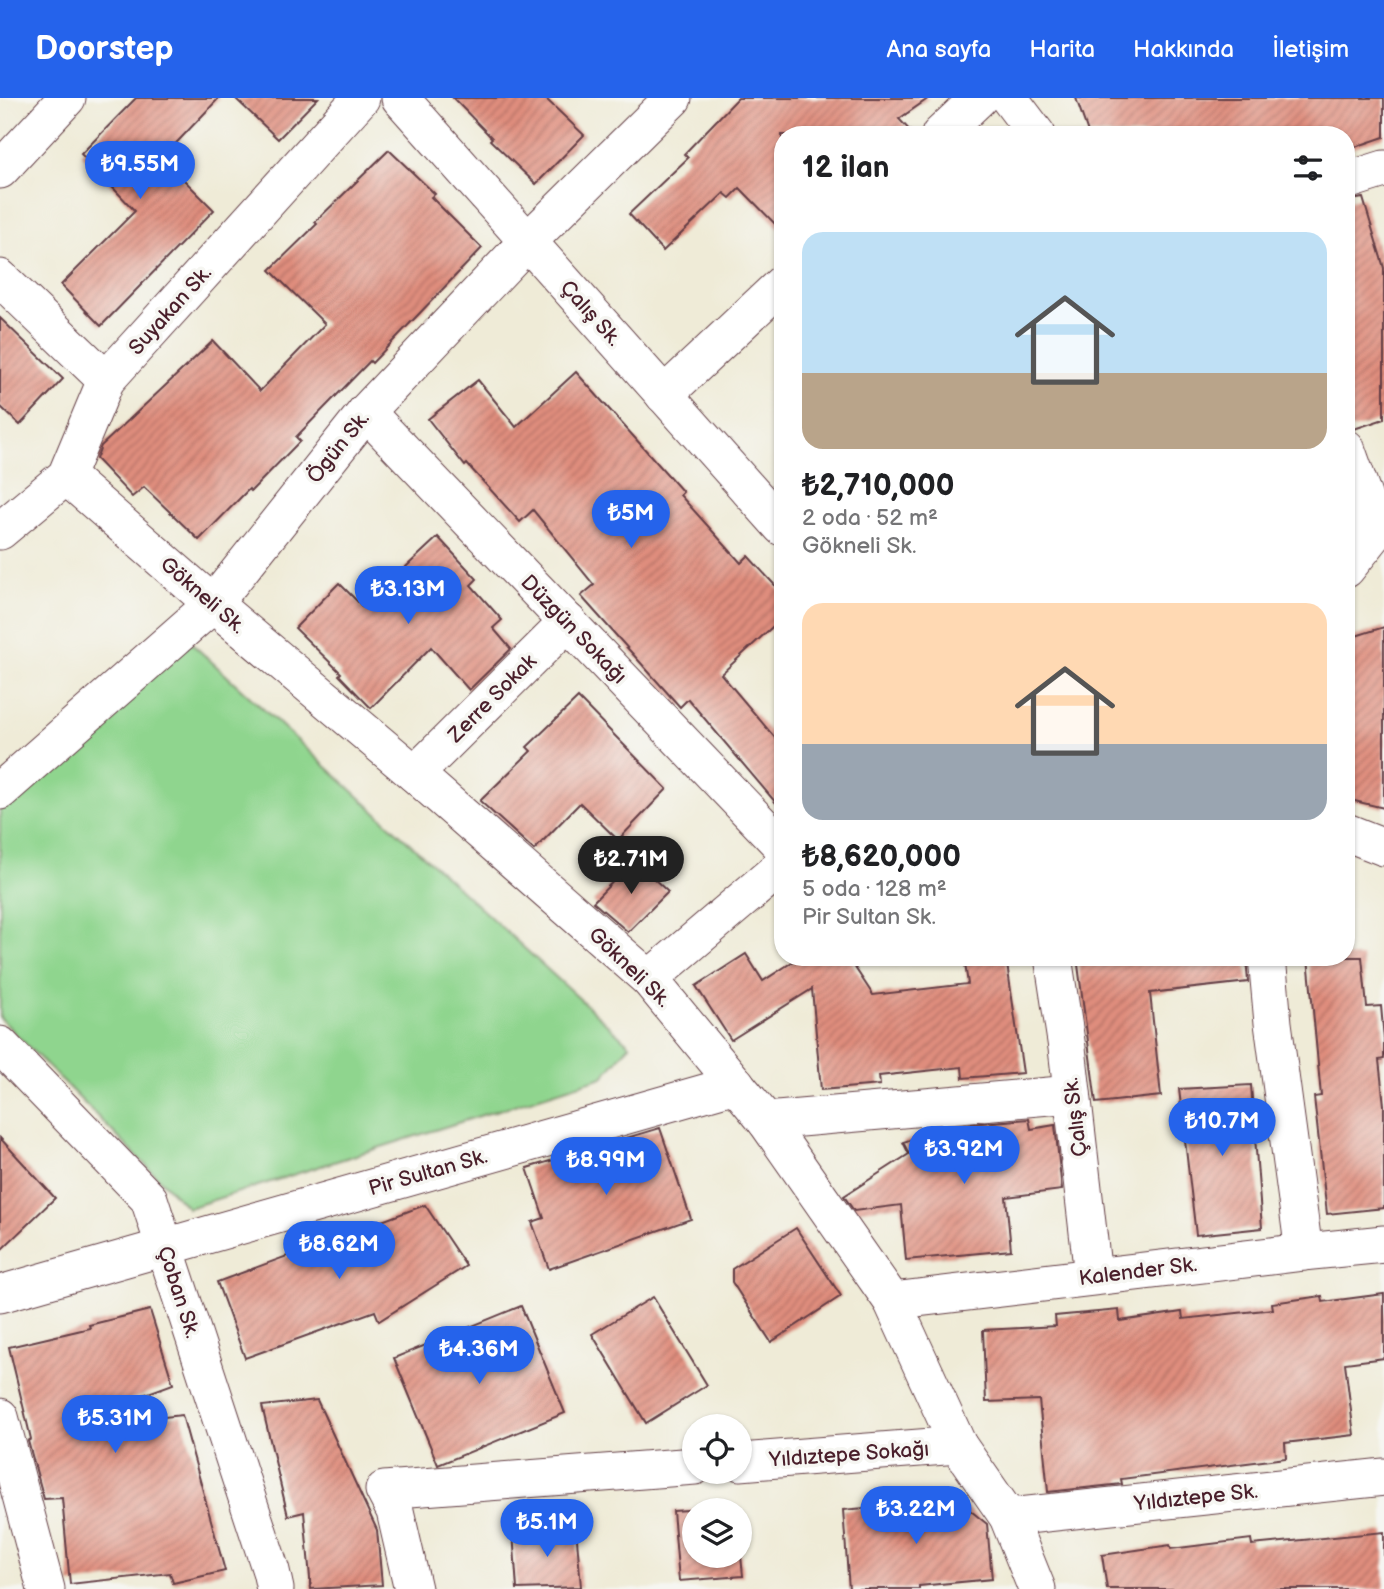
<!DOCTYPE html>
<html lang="tr">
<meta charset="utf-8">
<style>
:root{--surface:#fff;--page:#f6f6f6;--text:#202124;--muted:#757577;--accent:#2563eb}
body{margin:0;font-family:"Balsamiq Sans",sans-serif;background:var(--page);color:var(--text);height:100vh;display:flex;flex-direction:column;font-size:26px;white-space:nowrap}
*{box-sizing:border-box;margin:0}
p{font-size:23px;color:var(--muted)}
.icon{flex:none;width:38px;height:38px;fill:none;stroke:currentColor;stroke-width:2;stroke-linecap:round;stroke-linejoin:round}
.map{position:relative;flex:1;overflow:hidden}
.drawer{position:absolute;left:774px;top:28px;width:581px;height:840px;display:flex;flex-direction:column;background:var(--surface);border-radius:28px;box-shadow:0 2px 5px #0004}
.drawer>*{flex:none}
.controls{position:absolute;left:682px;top:1316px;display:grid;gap:14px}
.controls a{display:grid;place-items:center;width:70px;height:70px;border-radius:50%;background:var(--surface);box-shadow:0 2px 5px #0004;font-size:35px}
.price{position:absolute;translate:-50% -60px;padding:0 16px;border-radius:24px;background:var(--accent);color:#fff;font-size:23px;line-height:46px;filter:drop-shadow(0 2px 4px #0008)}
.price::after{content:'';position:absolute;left:50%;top:42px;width:21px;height:16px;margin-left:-10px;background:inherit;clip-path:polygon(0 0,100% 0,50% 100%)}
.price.selected{background:#222;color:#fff}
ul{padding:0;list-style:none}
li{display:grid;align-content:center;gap:14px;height:371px;padding:0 28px}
li span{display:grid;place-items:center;height:217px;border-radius:21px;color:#555}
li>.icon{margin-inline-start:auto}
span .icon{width:126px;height:126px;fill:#fffc;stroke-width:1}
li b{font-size:30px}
h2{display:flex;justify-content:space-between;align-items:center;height:84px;padding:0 28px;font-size:30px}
header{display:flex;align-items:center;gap:42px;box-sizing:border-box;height:98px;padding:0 35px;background:var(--accent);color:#fff}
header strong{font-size:33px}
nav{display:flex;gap:38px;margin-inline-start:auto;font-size:24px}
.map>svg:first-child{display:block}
.grass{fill:#8fd58e;stroke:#6c7a5c;stroke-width:2}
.building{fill:url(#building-hatch)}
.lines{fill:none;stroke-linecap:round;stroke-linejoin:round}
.minor-casing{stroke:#633e45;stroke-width:39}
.minor{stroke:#fff;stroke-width:37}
.labels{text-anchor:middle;stroke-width:7;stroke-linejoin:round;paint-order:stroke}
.street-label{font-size:21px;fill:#4a1f2b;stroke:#f6f6f2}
</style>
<header>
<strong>Doorstep</strong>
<nav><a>Ana sayfa</a><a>Harita</a><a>Hakkında</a><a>İletişim</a></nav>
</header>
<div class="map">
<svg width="1384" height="1491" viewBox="0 0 1384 1491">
<defs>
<pattern id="building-hatch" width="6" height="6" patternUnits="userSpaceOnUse" patternTransform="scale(1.75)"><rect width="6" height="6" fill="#df8d7d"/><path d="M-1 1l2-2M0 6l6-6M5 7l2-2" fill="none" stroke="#b77367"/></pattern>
</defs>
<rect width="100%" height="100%" fill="#f6f6f2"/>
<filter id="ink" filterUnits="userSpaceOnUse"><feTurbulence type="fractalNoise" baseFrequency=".0143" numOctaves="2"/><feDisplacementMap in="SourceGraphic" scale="14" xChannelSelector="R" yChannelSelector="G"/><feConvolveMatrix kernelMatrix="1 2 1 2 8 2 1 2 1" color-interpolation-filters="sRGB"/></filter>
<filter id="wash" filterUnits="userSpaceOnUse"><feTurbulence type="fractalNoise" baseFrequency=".00686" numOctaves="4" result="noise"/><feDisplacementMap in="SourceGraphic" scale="28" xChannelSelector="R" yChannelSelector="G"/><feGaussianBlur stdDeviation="1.57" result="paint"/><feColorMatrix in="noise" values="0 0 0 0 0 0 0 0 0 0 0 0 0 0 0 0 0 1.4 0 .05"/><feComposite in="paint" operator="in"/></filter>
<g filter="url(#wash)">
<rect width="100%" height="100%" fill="#efebd7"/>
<path class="grass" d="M190,544L630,947L603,979L188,1110L0,920V709Z"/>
<g id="blocks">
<g class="building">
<path d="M136,0H219L162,60L214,112L101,228L61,187L135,113L81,56Z"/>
<path d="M235,0H318L278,41Z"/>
<path d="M453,0H545L584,37L536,86L490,42L492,40Z"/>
<path d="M738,0H929L899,21L914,37H782V133L740,90L730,100L724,95L663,153L629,116L688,60L684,56Z"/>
<path d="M1076,0H1384V39L1346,52V37H1089Z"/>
<path d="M389,52L435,96L431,99L482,150L372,265L370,263L296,339L300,343L251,393L249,391L199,442L144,389L132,399L96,361L101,348L213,243L260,293L325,226L270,172L317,126L315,124Z"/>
<path d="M1363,100L1384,170V321L1354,331L1346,330V103Z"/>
<path d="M0,220L63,281L20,327L0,308Z"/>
<path d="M576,274L683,394L680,397L741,465L748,458L782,495V520L721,576L782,648V712L688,601L680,609L581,498L594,487L533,412L520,424L467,366L465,368L428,321L478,282L516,329Z"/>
<path d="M438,439L477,481L471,487L502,522L493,530L511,551L469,592L431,549L371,610L339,577L341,575L295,530L339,485L363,509Z"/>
<path d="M1384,529V710L1346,701V541Z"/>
<path d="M578,600L667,691L618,742L580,705L534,752L480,703L531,653L527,649Z"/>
<path d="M634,762L668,794L628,834L593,804Z"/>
<path d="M746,856L763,883L800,859H862L852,865L873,897L968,886L964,859H1006L1023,975L963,980L962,969L879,978L880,987L821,992L812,891L731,942L696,888Z"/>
<path d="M1077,859H1246L1248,884L1150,895L1161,998L1096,1005Z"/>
<path d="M1308,859H1362L1367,909L1381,908L1384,941V961L1379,962L1384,1007V1110L1327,1116L1314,999L1321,998Z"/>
<path d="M1251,987L1262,1130L1196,1137L1179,991Z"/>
<path d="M1029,1021L1031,1031L1055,1027L1062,1092L1006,1099L1011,1152L906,1162L901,1107L854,1113L844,1098L909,1056L903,1044L926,1037L971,1033L970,1026Z"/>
<path d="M660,1030L691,1121L549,1171L532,1124L544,1120L527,1070Z"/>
<path d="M0,1040L55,1100L0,1153Z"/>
<path d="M425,1107L466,1168L379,1223L375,1213L245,1260L217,1184Z"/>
<path d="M796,1130L841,1198L771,1244L732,1184V1171Z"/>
<path d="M1384,1196V1260L1345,1265L1354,1337L1285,1345L1286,1360L1121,1381L1122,1386L1048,1394L1039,1302L986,1304L983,1232L1056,1228L1055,1218L1119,1212L1120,1223L1182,1214L1183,1221L1273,1211L1272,1205L1322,1198L1323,1204Z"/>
<path d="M653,1199L707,1287L646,1325L592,1236Z"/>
<path d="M521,1208L565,1315L438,1367L394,1260Z"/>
<path d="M150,1212L173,1286L89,1317L91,1327L182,1317L225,1473L173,1485L170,1475L70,1486L62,1400L44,1401L28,1343L31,1341L9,1249L90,1230L89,1227Z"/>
<path d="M317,1302L377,1432L382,1487L311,1491L304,1414L288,1418L262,1308Z"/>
<path d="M955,1400L987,1426L992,1481L919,1488V1491H849L843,1412L923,1405L922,1403Z"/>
<path d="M737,1409V1412H695V1458H740V1448L743,1478L679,1483L673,1413Z"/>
<path d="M576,1429L581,1489L517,1491L513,1434Z"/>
<path d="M1384,1434V1491H1107L1102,1457L1170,1447L1171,1451L1251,1441L1252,1447Z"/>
</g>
</g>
</g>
<g filter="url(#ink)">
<use href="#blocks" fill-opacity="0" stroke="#633e45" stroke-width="2"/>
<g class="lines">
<g class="minor-casing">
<g id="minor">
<path d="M400,0L782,429"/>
<path d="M1009,0L1037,37"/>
<path d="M940,37L979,0"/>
<path d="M0,72L67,0"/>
<path d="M1346,83L1384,71"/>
<path d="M0,180L106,282"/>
<path d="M664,297L782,186"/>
<path d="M366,314L782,748"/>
<path d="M1346,350L1376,434"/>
<path d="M66,378L213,506L415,676L649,881L766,1023L892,1203L958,1347L1008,1419L1037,1491"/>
<path d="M0,433L66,378L106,282L361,0"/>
<path d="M1346,471L1384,424"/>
<path d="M415,676L568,524"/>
<path d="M0,693L213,506L366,314L527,144L673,0"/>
<path d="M1346,734L1384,749"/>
<path d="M1053,859L1067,950L1093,1178"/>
<path d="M1267,859L1273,925L1304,1154"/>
<path d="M649,881L782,768"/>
<path d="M0,947L149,1101L271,1473L275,1491"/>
<path d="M766,1023L1072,996"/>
<path d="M0,1196L736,986"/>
<path d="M892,1203L1304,1154L1384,1146"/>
<path d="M0,1319L46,1491"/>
<path d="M740,1364L958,1347"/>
<path d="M1008,1419L1384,1379"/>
<path d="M413,1491L395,1413L384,1392L695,1368"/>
</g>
</g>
<use href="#minor" class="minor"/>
</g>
</g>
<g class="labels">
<g class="street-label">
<text transform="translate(170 212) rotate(-48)" y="7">Suyakan Sk.</text>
<text transform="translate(591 215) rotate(48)" y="7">Çalış Sk.</text>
<text transform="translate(338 349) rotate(-51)" y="7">Ögün Sk.</text>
<text transform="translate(203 497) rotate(41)" y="7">Gökneli Sk.</text>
<text transform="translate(574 531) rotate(46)" y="7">Düzgün Sokağı</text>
<text transform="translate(492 600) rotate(-45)" y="7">Zerre Sokak</text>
<text transform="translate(630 869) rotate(44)" y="7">Gökneli Sk.</text>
<text transform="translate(1075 1019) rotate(-97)" y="7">Çalış Sk.</text>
<text transform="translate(428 1074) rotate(-16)" y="7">Pir Sultan Sk.</text>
<text transform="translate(1138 1173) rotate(-7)" y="7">Kalender Sk.</text>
<text transform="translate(179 1194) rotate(72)" y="7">Çoban Sk.</text>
<text transform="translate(849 1356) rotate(-4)" y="7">Yıldıztepe Sokağı</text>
<text transform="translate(1196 1399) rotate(-6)" y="7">Yıldıztepe Sk.</text>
</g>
</g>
</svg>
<div class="controls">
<a><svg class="icon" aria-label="locate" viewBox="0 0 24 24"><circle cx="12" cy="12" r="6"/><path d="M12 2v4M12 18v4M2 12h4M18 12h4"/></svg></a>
<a><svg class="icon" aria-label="layers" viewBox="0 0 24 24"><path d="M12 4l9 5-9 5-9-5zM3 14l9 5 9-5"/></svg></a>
</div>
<b class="price" style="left:140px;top:103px">₺9.55M</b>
<b class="price" style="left:631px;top:452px">₺5M</b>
<b class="price" style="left:408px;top:528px">₺3.13M</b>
<b class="price selected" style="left:631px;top:798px">₺2.71M</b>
<b class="price" style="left:1222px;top:1060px">₺10.7M</b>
<b class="price" style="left:964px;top:1088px">₺3.92M</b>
<b class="price" style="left:606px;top:1099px">₺8.99M</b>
<b class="price" style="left:339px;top:1183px">₺8.62M</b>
<b class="price" style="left:479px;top:1288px">₺4.36M</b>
<b class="price" style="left:115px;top:1357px">₺5.31M</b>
<b class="price" style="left:916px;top:1448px">₺3.22M</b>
<b class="price" style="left:547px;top:1461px">₺5.1M</b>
<section class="drawer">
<h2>12 ilan<svg class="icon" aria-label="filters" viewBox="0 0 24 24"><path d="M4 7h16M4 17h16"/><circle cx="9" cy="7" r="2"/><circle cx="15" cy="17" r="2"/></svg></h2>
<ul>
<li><span style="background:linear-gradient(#bfe0f5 65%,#b9a48a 0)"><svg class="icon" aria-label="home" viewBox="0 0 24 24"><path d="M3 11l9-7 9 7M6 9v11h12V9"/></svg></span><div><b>₺2,710,000</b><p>2 oda · 52 m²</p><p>Gökneli Sk.</p></div></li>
<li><span style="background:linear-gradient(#ffd9b3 65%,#9aa5b1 0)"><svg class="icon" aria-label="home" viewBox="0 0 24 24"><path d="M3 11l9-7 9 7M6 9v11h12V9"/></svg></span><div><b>₺8,620,000</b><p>5 oda · 128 m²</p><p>Pir Sultan Sk.</p></div></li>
</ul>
</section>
</div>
